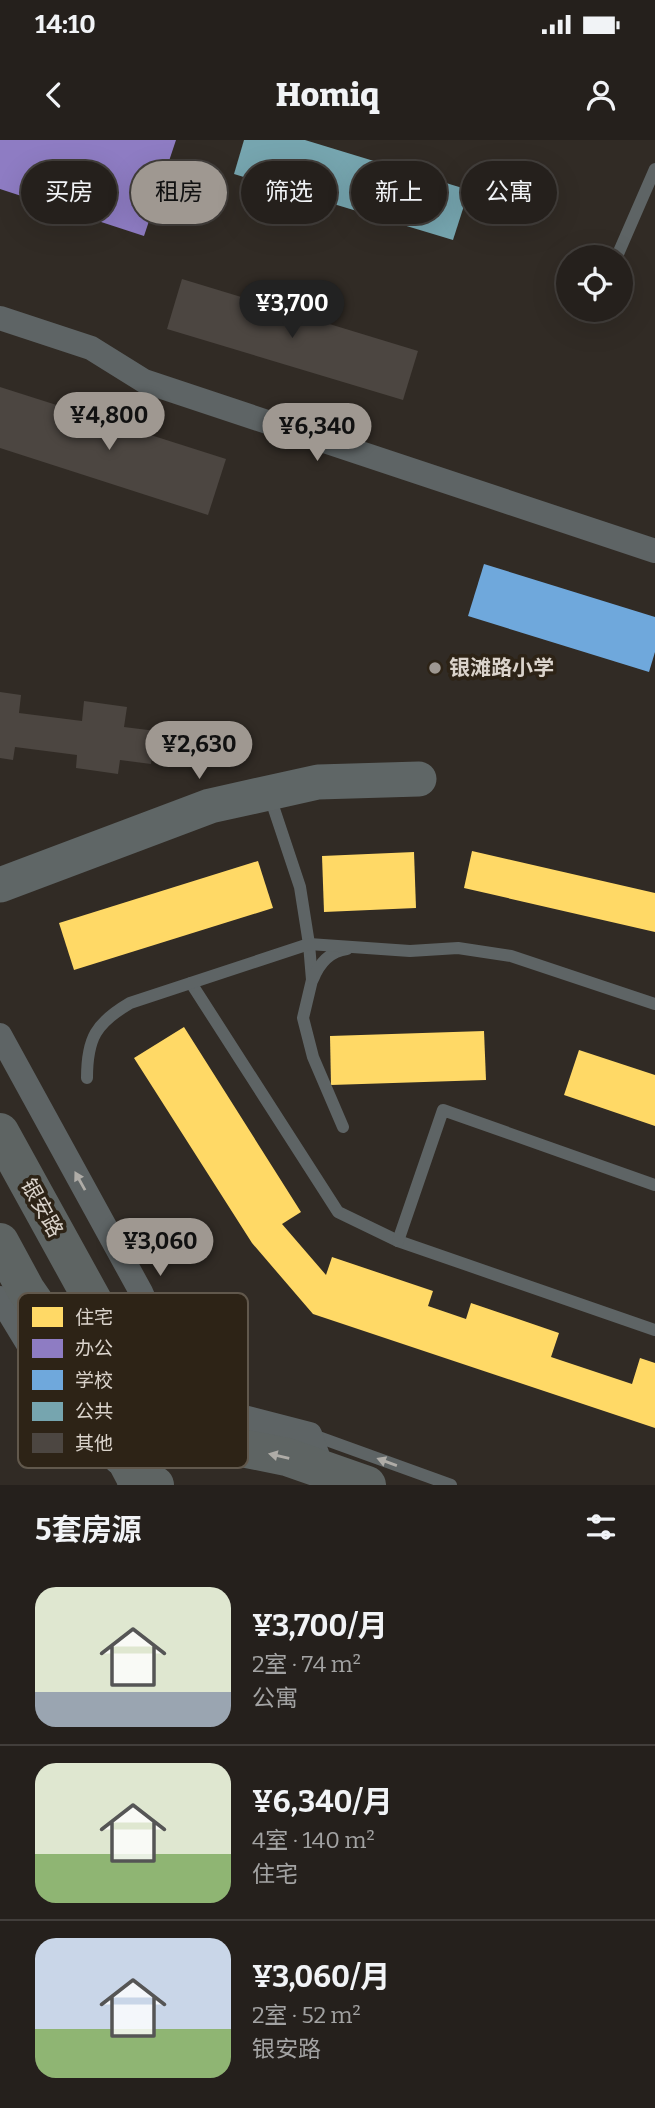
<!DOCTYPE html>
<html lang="zh">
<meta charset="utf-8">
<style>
:root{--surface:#25201c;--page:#312d29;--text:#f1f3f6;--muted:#a3a3a3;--line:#423e3b;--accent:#9f9891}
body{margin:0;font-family:Bitter,"Noto Sans SC",serif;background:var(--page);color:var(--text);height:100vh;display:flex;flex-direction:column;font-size:26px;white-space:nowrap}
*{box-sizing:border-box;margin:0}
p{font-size:23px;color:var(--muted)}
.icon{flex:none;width:38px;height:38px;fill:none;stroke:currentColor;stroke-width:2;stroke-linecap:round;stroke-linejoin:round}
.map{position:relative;height:1345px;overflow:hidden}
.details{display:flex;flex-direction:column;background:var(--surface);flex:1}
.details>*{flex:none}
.banner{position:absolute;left:21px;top:21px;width:614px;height:63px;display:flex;gap:14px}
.tools{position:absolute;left:556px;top:105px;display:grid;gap:14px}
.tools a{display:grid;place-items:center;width:77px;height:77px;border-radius:50%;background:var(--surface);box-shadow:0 7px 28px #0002,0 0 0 2px var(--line);font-size:35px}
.price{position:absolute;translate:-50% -60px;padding:0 16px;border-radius:24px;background:var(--accent);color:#111;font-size:23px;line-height:46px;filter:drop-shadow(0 2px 4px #0008)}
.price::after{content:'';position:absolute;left:50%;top:42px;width:21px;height:16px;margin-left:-10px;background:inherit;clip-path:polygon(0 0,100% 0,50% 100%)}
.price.current{background:#222;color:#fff}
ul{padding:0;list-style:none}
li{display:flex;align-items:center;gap:21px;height:175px;padding:0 35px}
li+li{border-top:2px solid var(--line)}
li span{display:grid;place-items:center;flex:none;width:196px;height:140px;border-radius:21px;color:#555}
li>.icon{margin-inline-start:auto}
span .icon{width:84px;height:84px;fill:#fffc;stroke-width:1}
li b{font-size:30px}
h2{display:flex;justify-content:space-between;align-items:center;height:84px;padding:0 35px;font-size:30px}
.tag{padding:0 24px;border-radius:32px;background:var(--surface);box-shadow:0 7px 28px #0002,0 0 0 2px var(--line);font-size:24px;line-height:63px}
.tag.current{background:var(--accent);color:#111}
.status{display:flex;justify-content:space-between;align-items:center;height:49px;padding:0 35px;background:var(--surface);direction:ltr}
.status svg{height:19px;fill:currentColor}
header{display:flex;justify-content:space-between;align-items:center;height:91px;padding:0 35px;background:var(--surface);font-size:32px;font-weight:800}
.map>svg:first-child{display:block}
.homes{fill:#ffd966}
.offices{fill:#8e7cc3}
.schools{fill:#6fa8dc}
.public{fill:#76a5af}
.building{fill:#4c4641}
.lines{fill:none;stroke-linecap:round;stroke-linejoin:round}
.lane{stroke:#5e6465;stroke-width:12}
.street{stroke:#5e6465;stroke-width:24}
.secondary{stroke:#5f6666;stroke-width:35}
.primary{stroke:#5e6463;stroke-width:38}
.oneway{fill:#afaca7}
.poi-dot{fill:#9f9891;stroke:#2d2316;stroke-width:2.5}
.labels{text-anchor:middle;stroke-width:7;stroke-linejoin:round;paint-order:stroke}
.poi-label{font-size:21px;font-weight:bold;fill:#dad3cb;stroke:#2d2316;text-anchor:start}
.street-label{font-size:21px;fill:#dad3cb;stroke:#2d2316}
.key{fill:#2d2316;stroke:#61584c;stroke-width:2}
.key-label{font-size:19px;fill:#dad3cb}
</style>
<div class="status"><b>14:10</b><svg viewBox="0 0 49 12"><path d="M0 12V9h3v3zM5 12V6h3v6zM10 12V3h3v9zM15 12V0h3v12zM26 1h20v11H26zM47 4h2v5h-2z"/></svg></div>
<header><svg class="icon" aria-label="back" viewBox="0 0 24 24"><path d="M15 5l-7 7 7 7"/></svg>Homiq<svg class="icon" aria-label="person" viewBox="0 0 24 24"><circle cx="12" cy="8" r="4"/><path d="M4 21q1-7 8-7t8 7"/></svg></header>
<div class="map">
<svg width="655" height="1345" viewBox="0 0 655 1345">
<rect width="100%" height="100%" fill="#312b25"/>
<g class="homes">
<path d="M472,711L655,753V792L464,748Z"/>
<path d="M414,712L416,768L324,772L322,716Z"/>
<path d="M258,721L273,768L74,830L59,783Z"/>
<path d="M184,887L301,1072L282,1084L326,1135L332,1117L433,1151L428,1166L466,1179L471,1163L559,1193L551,1217L632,1244L640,1218L655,1223V1288L313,1174L252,1103L134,918Z"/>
<path d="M484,891L486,940L331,945L330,896Z"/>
<path d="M579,910L655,935V986L564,955Z"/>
</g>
<path class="offices" d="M0,0H176L144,96L0,49Z"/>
<path class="schools" d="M484,424L655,477V512L649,532L468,476Z"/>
<path class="public" d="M244,0H305L469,50L453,100L234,34Z"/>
<g class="building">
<path d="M182,139L418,211L403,260L167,189Z"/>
<path d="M0,247L226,319L208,375L0,308Z"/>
<path d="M0,552L21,555L19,573L82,581L84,561L127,567L124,587L156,591L151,624L120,620L118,634L76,628L77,615L15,607L13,620L0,618Z"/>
</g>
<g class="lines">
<g class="lane">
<path d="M618,114L655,29"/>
<path d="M269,654L300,747L309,804L312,840L303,878L313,917L343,987"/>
<path d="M313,839C319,824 330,811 347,809"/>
<path d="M191,843L338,1072L398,1101L655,1190"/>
<path d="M87,938C87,898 96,883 130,863L309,804L410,811L458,808L511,816L655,864"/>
<path d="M398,1101L443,970L655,1045"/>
<path d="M310,1294L451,1345"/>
</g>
<g class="street">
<path d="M0,178L91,208L144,241L655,411"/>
<path d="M0,895L141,1152L189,1263L310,1294L323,1330"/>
<path d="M0,1158L74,1280L117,1322"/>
</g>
<g class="secondary">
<path d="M0,745L210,666L318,642L419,639"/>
<path d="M135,1345L166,1293L189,1263"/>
</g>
<g class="primary">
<path d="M0,992L166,1293L287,1317L367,1345"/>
<path d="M0,1102L26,1150L55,1192L98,1267L137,1341L155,1345"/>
</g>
</g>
<defs><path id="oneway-solid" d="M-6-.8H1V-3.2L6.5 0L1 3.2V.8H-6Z" transform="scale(1.75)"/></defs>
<g class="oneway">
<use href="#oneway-solid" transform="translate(80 1041) rotate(-119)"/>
<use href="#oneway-solid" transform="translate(279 1316) rotate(-167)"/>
<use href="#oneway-solid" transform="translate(387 1322) rotate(-160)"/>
</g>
<circle class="poi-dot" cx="435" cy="528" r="7"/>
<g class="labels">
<g class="poi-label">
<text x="449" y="535">银滩路小学</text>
</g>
<g class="street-label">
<text transform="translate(42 1068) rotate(61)" y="7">银安路</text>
</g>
</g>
<rect x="18" y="1153" width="230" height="175" rx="10" class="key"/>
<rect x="32" y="1167" width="31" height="20" fill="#ffd966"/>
<rect x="32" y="1199" width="31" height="19" fill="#8e7cc3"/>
<rect x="32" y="1230" width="31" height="20" fill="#6fa8dc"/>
<rect x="32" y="1262" width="31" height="19" fill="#76a5af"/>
<rect x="32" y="1293" width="31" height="20" fill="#4c4641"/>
<g class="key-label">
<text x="75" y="1184">住宅</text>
<text x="75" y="1215">办公</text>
<text x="75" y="1247">学校</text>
<text x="75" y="1278">公共</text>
<text x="75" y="1310">其他</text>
</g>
</svg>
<div class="tools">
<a><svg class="icon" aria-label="locate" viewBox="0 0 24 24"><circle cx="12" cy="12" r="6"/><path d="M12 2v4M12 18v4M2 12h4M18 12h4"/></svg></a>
</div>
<b class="price current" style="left:292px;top:200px">¥3,700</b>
<b class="price" style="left:109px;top:312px">¥4,800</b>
<b class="price" style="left:317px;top:323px">¥6,340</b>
<b class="price" style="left:199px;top:641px">¥2,630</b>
<b class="price" style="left:160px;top:1138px">¥3,060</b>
<div class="banner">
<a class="tag">买房</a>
<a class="tag current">租房</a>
<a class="tag">筛选</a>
<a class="tag">新上</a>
<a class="tag">公寓</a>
</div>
</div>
<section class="details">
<h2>5套房源<svg class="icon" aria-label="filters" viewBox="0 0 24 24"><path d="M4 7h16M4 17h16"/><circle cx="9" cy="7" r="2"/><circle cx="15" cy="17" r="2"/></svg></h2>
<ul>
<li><span style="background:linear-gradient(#dfe7d0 75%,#9aa5b1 0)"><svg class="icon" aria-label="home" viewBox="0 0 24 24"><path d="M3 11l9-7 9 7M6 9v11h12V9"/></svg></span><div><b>¥3,700/月</b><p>2室 · 74 m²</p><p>公寓</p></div></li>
<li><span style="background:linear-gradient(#dfe7d0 65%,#8fb573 0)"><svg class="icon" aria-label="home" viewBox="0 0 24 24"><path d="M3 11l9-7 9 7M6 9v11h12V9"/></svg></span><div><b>¥6,340/月</b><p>4室 · 140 m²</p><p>住宅</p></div></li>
<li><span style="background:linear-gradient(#c9d6e8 65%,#8fb573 0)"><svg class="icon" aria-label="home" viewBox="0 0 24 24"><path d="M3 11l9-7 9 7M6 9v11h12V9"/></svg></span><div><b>¥3,060/月</b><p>2室 · 52 m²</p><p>银安路</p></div></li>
</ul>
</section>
